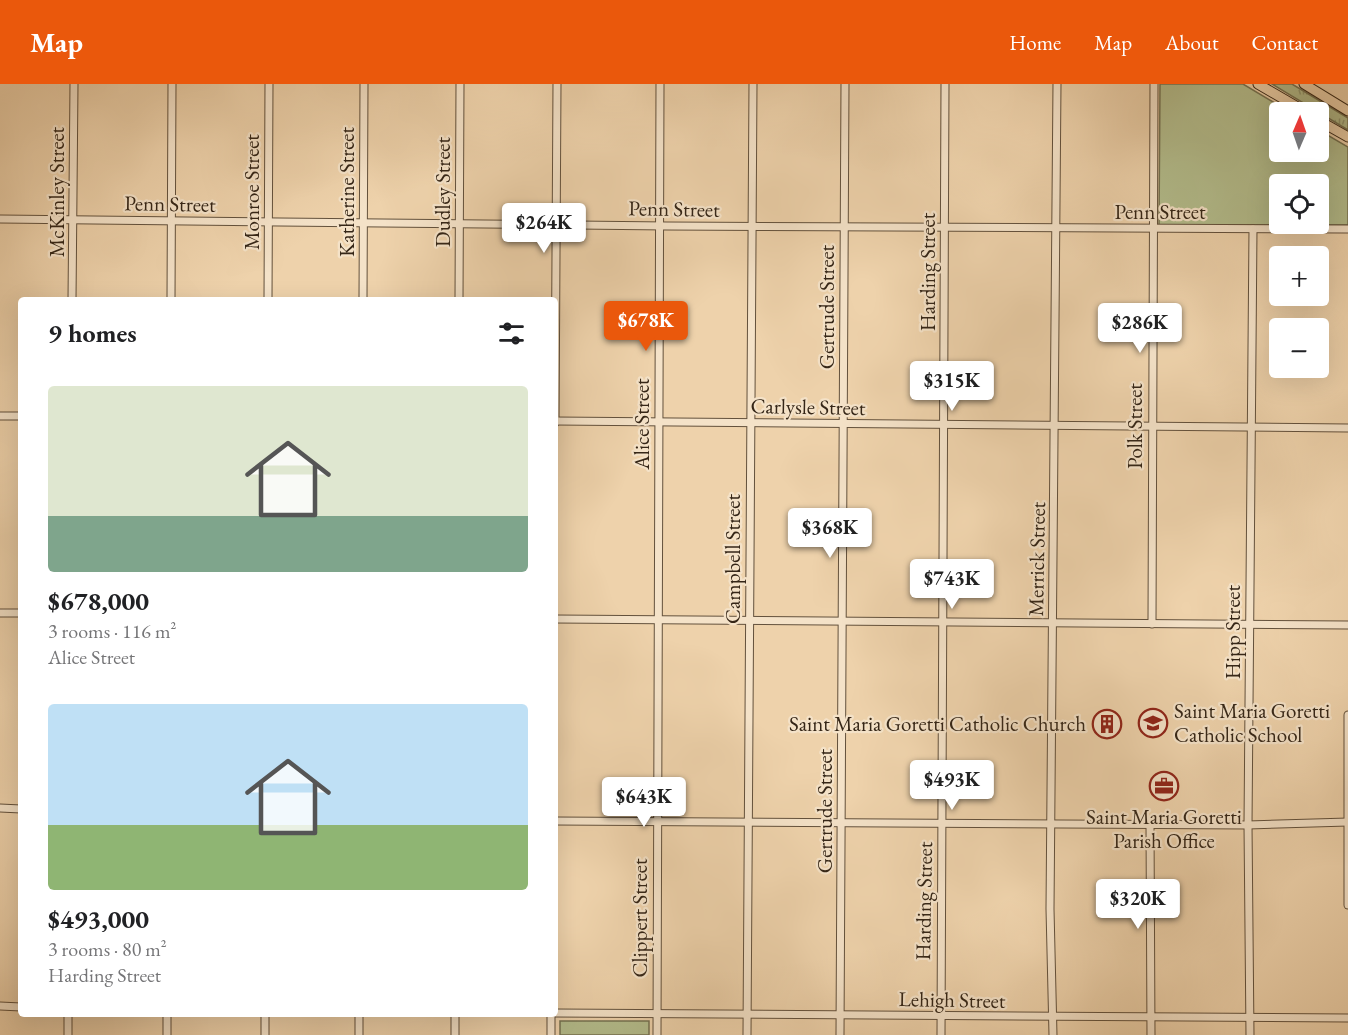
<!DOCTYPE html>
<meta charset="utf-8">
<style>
:root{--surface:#fff;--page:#f6f6f6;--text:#202124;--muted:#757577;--accent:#ea580c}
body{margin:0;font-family:"EB Garamond",serif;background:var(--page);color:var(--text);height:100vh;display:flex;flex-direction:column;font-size:22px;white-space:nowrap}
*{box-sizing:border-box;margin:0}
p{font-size:20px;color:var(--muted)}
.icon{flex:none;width:33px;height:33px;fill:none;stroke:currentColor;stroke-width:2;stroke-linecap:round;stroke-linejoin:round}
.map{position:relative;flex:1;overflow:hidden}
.drawer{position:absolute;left:18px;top:213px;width:540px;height:720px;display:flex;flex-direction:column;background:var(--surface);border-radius:6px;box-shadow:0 6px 24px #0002}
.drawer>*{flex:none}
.needle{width:39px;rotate:2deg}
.tools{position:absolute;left:1269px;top:18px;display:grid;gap:12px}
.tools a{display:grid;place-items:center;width:60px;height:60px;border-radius:6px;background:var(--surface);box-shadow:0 6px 24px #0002;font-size:30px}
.price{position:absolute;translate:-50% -51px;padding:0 14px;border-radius:6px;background:#fff;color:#222;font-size:20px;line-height:39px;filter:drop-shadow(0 2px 3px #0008)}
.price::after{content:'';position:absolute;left:50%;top:36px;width:18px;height:14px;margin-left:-9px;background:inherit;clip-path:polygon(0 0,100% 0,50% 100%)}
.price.current{background:var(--accent);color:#fff}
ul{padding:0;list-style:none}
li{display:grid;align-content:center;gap:12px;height:318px;padding:0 30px}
li span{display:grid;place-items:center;height:186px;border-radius:6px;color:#555}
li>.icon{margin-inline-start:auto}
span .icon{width:108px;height:108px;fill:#fffc;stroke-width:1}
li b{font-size:26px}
h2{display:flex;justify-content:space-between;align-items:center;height:72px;padding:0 30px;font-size:26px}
header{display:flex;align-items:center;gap:36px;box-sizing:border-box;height:84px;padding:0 30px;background:var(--accent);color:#fff}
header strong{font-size:28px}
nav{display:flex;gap:33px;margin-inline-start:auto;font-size:21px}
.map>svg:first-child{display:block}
.grass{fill:url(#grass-tufts);stroke:#747252;stroke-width:1.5}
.park{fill:#b3bd8d;stroke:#747252;stroke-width:1.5;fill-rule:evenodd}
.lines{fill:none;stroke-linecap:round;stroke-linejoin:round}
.minor-casing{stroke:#63513c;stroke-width:9}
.major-casing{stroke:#352617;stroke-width:11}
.minor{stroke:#f4e2c8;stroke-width:7}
.major{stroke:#eed2ab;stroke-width:9}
.labels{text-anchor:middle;stroke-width:4.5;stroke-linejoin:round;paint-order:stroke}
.street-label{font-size:21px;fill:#352617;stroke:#f4e2c8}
.poi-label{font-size:21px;fill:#352617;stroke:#f4e2c8;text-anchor:start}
</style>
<header>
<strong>Map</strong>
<nav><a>Home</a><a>Map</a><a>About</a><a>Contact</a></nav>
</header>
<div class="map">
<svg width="1348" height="951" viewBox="0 0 1348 951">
<defs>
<pattern id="grass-tufts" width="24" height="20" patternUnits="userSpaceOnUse" patternTransform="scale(1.5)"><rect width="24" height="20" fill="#b3bd8d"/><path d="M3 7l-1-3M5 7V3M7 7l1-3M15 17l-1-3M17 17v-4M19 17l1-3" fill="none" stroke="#929972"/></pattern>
</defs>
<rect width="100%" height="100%" fill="#eed2ab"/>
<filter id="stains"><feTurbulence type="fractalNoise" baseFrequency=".00333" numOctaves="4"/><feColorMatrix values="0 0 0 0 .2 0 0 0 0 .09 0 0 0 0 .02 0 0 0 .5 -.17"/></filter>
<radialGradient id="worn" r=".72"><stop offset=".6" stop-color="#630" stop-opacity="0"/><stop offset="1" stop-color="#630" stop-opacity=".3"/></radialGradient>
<path class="grass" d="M1272,0H1292L1348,34V46Z"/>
<g class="park">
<path d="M1160,0H1243L1290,28H1280V68H1318L1319,46L1348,63V141H1159ZM1280,100H1318V140H1280Z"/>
<rect x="560" y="937" width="89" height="14"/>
</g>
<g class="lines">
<g class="minor-casing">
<g id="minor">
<path d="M0,135L667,142L1348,145"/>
<path d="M72,216L74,0"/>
<path d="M171,216L172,0"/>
<path d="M268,216L269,0"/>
<path d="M363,216L364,0"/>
<path d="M459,216L460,0"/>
<path d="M0,332H21"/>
<path d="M555,337L1348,344"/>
<path d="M555,339L557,0"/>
<path d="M0,529H21"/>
<path d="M555,535L1348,541"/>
<path d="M1152,540L1154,0"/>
<path d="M1348,631V821"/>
<path d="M0,724L21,725"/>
<path d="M555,737L1248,741L1348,738"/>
<path d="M1150,740L1151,951"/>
<path d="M0,922L21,923"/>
<path d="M555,929L1348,934"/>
<path d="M359,930V951"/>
<path d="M68,951V930"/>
<path d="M167,951V930"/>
<path d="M265,951V930"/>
<path d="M455,951V930"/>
<path d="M551,951V930"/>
<path d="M657,951L660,0"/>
<path d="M747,951L753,0"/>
<path d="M840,951L845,0"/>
<path d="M941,951L945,0"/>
<path d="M1053,951L1050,825L1057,0"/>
<path d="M1250,951L1248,741L1253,145"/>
</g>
</g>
<g class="major-casing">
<g id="major">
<path d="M1258,0L1306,28"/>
<path d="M1304,0L1348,27"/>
<path d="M1318,36L1348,53"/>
</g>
</g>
<use href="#minor" class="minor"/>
<use href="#major" class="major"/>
</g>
<defs>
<g id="school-ring" transform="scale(1.5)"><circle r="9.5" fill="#f4e2c8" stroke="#8f2418" stroke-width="1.5"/><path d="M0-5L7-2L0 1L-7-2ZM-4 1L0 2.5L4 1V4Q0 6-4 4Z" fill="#8f2418"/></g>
<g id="building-ring" transform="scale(1.5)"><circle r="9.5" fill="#f4e2c8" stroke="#8f2418" stroke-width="1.5"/><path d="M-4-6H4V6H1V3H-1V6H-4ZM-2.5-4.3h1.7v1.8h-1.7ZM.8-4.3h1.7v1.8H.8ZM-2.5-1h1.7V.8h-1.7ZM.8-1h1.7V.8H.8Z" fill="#8f2418"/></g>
<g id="office-ring" transform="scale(1.5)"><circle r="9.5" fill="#f4e2c8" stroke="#8f2418" stroke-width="1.5"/><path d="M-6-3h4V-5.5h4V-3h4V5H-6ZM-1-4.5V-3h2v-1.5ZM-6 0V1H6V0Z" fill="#8f2418"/></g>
</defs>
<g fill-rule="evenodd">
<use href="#school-ring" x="1153" y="639"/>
<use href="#building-ring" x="1107" y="640"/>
<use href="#office-ring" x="1164" y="702"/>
</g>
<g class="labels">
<g class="street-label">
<text transform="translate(57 108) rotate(-90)" y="7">McKinley Street</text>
<text transform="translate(252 108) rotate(-90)" y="7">Monroe Street</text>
<text transform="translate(347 108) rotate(-90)" y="7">Katherine Street</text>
<text transform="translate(443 108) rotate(-90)" y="7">Dudley Street</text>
<text transform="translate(170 120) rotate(1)" y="7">Penn Street</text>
<text transform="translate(674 125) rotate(1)" y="7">Penn Street</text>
<text x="1160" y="135">Penn Street</text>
<text transform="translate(928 188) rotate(-90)" y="7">Harding Street</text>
<text transform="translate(827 223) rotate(-90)" y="7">Gertrude Street</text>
<text transform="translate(808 323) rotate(1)" y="7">Carlysle Street</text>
<text transform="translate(642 340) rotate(-90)" y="7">Alice Street</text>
<text transform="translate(1135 342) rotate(-90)" y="7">Polk Street</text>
<text transform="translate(733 475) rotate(-90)" y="7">Campbell Street</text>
<text transform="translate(1037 475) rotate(-89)" y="7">Merrick Street</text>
<text transform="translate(1233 548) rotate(-90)" y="7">Hipp Street</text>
<text transform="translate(825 727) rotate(-90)" y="7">Gertrude Street</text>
<text transform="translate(924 817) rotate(-89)" y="7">Harding Street</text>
<text transform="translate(640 834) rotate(-90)" y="7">Clippert Street</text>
<text transform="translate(952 916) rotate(1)" y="7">Lehigh Street</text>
</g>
<g class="poi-label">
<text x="1174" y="634">Saint Maria Goretti<tspan x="1174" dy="24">Catholic School</tspan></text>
<text x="1086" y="647" text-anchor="end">Saint Maria Goretti Catholic Church</text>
<text x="1164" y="740" text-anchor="middle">Saint Maria Goretti<tspan x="1164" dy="24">Parish Office</tspan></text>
</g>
</g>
<rect width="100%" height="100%" filter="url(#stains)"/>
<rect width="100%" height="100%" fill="url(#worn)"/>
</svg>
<div class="tools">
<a><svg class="needle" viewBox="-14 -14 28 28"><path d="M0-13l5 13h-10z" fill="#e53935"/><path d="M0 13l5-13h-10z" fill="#757577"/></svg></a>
<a><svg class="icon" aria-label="locate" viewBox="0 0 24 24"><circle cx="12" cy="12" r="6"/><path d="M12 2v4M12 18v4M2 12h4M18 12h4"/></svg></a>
<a>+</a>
<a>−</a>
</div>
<b class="price" style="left:544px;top:170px">$264K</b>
<b class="price current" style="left:646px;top:268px">$678K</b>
<b class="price" style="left:1140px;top:270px">$286K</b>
<b class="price" style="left:952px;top:328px">$315K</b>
<b class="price" style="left:830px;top:475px">$368K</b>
<b class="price" style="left:952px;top:526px">$743K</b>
<b class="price" style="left:952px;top:727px">$493K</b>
<b class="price" style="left:644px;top:744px">$643K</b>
<b class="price" style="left:1138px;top:846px">$320K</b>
<section class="drawer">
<h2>9 homes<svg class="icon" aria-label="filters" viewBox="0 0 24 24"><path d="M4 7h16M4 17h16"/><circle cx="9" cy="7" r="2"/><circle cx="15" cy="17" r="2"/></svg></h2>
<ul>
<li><span style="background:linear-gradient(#dfe7d0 70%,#7fa58c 0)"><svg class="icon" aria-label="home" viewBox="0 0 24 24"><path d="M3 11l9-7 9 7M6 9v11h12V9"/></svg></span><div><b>$678,000</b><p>3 rooms · 116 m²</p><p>Alice Street</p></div></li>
<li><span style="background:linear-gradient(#bfe0f5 65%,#8fb573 0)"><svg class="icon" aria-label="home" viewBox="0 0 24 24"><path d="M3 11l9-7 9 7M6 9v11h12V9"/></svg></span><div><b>$493,000</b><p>3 rooms · 80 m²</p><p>Harding Street</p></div></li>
</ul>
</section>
</div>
